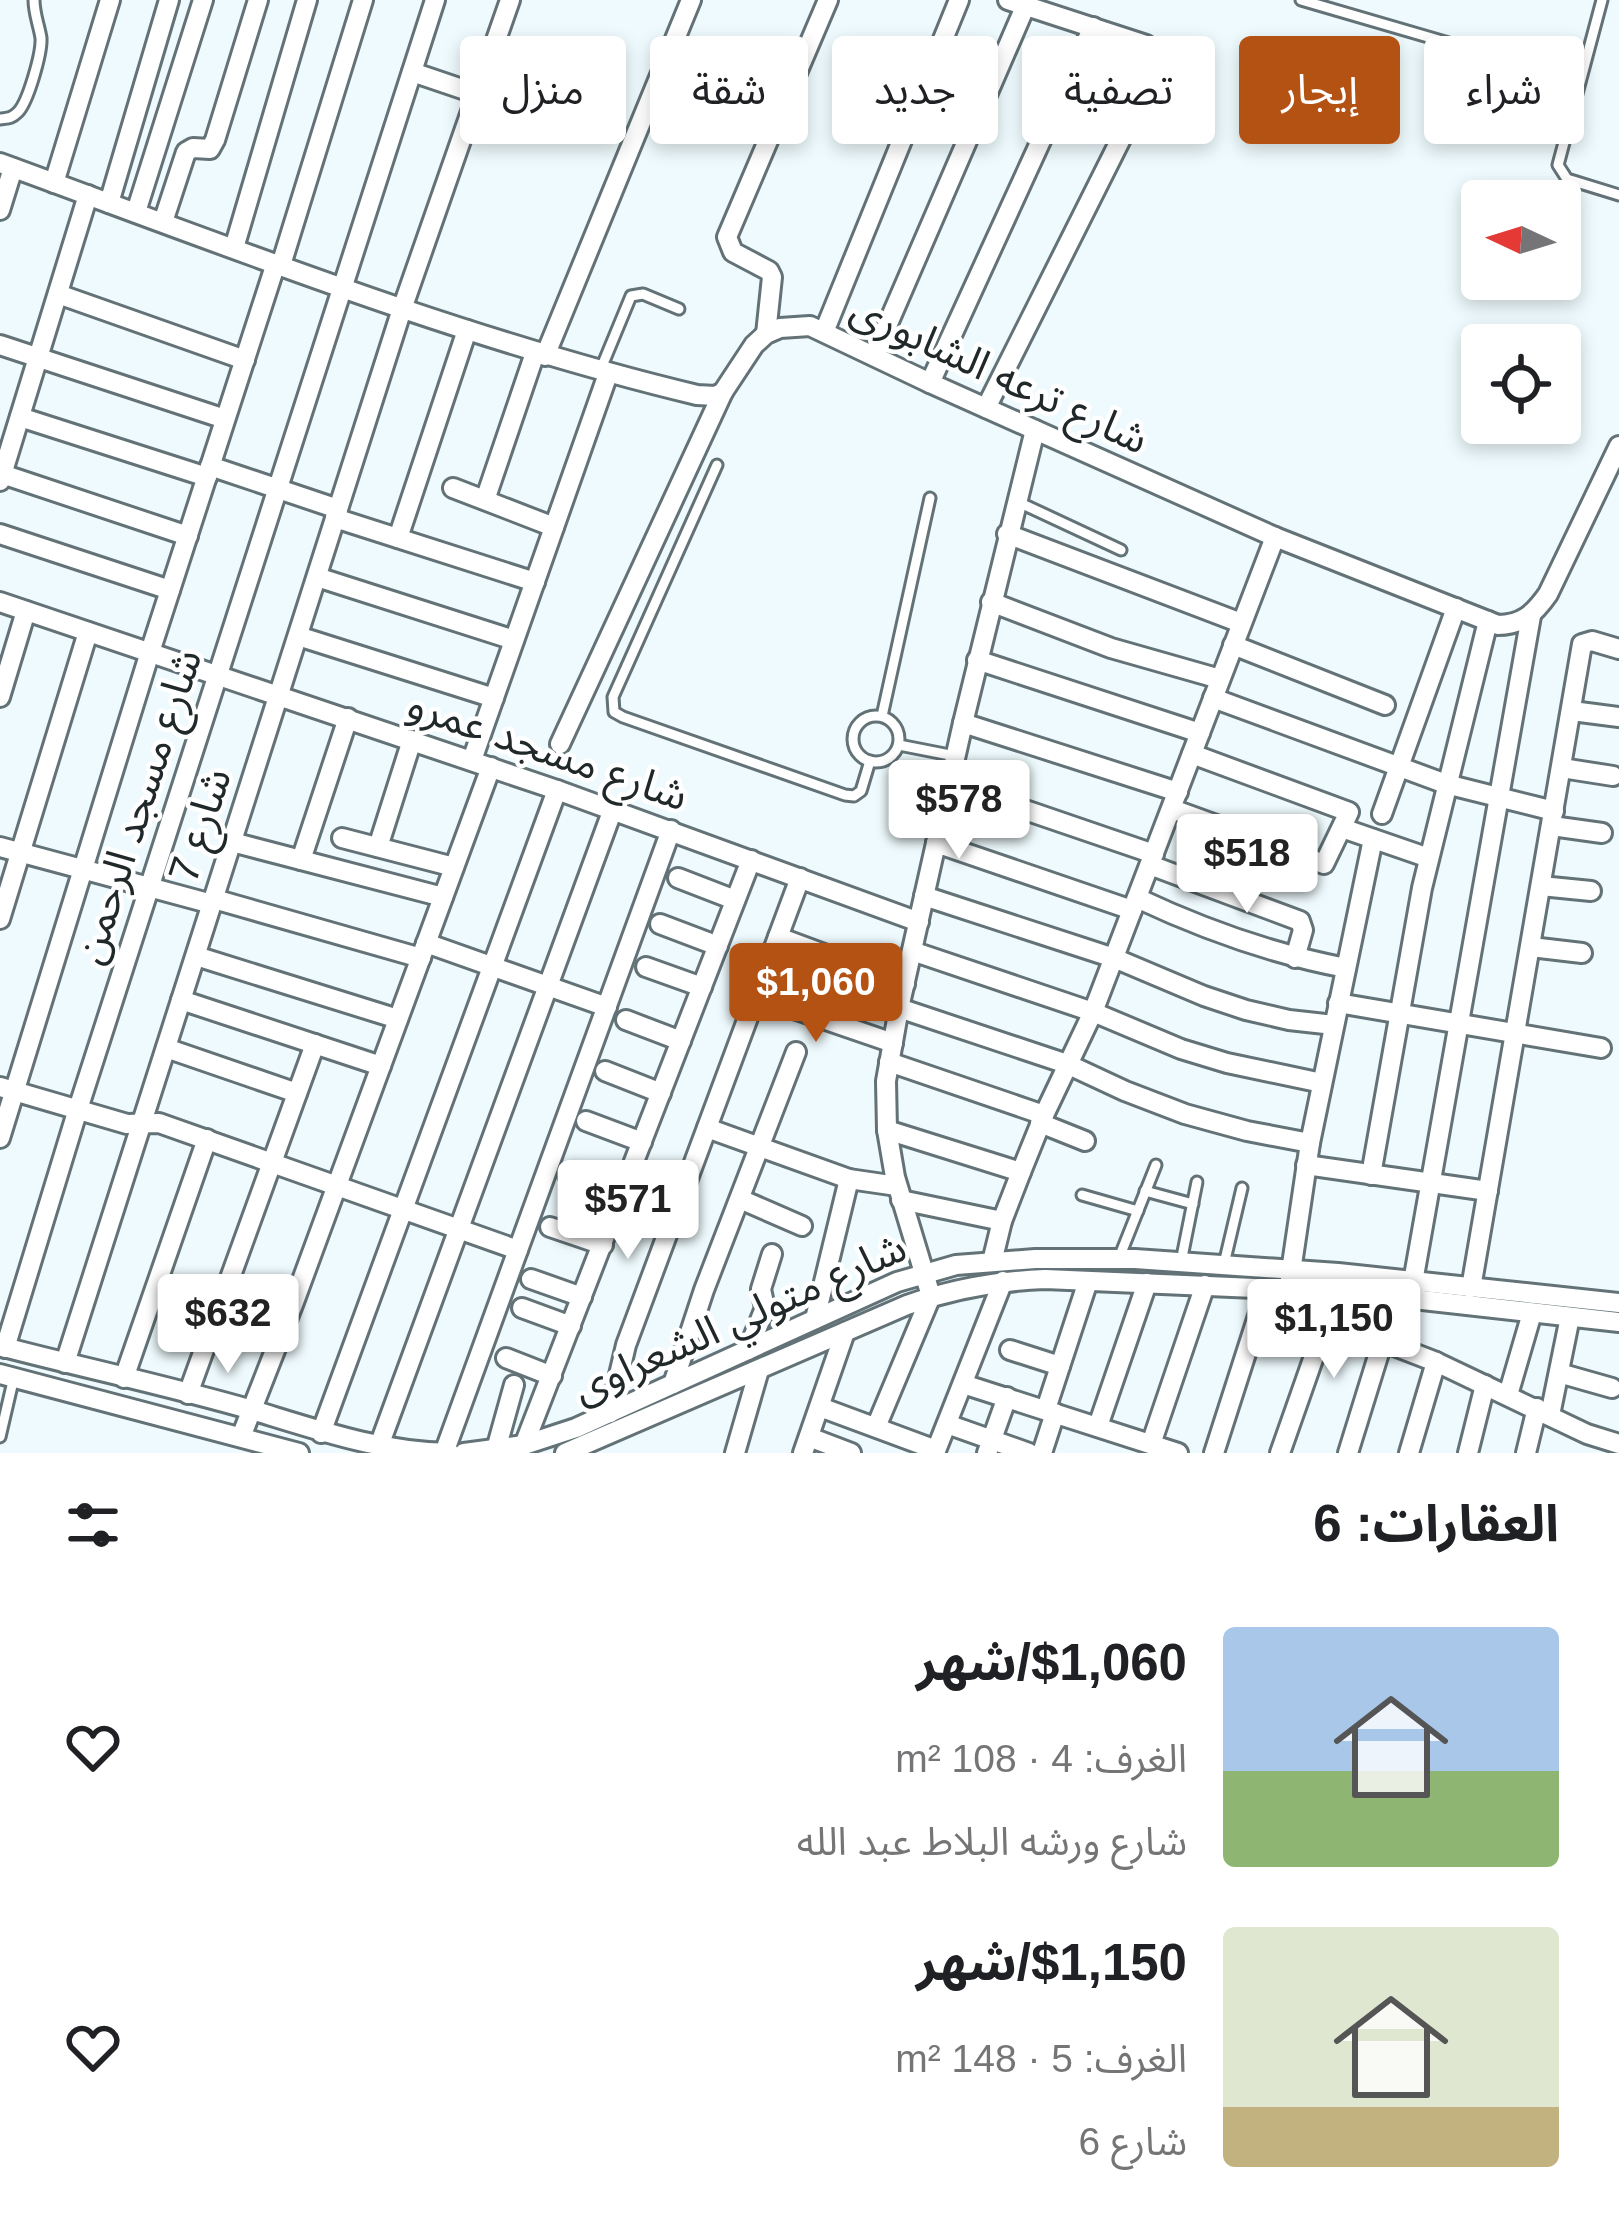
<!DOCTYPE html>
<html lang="ar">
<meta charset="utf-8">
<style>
:root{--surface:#fff;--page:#f6f6f6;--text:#202124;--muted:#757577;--accent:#b45214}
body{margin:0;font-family:Helvetica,"Noto Sans Arabic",sans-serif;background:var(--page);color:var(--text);direction:rtl;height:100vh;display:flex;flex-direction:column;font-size:45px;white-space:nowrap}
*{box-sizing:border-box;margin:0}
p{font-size:39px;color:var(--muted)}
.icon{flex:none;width:66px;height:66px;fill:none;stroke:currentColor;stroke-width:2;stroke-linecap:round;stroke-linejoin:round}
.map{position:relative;height:1453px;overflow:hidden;direction:ltr}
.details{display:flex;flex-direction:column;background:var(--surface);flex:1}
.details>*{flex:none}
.banner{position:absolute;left:36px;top:36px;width:1548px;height:108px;direction:rtl;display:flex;gap:24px}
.needle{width:78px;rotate:274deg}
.fabs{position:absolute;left:1461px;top:180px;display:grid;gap:24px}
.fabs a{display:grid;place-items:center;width:120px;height:120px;border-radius:12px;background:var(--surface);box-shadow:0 6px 18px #0003;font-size:60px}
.price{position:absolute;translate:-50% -102px;padding:0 27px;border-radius:12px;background:#fff;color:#222;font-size:39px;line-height:78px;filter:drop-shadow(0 3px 6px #0008)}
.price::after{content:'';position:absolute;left:50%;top:72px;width:36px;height:27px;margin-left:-18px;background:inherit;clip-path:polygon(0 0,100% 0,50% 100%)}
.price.on{background:var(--accent);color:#fff}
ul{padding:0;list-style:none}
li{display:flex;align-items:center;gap:36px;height:300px;padding:0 60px}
li span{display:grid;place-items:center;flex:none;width:336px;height:240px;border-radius:12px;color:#555}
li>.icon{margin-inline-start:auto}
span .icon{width:144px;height:144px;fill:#fffc;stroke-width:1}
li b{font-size:51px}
h2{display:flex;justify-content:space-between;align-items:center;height:144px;padding:0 60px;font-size:51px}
.tag{padding:0 42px;border-radius:12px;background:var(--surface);box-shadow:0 6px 18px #0003;font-size:42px;line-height:108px}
.tag.on{background:var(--accent);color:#fff}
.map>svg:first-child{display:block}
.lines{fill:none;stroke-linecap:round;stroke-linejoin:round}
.lane-casing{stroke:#627277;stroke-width:15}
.street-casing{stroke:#627277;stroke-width:24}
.lane{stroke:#fff;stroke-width:9}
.street{stroke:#fff;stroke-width:18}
.labels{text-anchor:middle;stroke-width:9;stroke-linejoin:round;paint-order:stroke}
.street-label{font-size:42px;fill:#21282a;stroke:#fff}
</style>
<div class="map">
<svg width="1619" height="1453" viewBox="0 0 1619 1453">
<rect width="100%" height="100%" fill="#eefafd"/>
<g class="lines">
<g class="lane-casing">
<g id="lane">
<path d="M1301,0L1579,81"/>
<path d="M1602,0L1558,165L1567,179L1619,195"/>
<path d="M0,119C8,118 11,119 18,112C28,102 42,53 41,38C39,25 34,14 34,0"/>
<path d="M600,371L631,296L643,294L679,309"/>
<path d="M717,465L613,697L614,712L623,717L845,795L854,796L861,791L870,761"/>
<path d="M1016,501L1121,550"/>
<circle cx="876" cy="739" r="23"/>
<path d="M882,716L930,498"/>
<path d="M899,745L955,756"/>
<path d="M1145,1191L1193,1204"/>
<path d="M1082,1195L1138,1211"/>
<path d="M1119,1258L1156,1165"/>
<path d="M1181,1262L1197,1182"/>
<path d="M1224,1264L1242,1188"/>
<path d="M0,1437L14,1377"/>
</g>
</g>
<g class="street-casing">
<g id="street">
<path d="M412,72L477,94"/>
<path d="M0,163C230,247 459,338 697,395L716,396L723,392L754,345L766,334L780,328L810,326L930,383L1275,537L1498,625C1522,625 1534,614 1548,594L1619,446"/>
<path d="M54,183L110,0"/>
<path d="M109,203L169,0"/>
<path d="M0,210L13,168"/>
<path d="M136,212L203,0"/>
<path d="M163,222L186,152L193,148L210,149L215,140L258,0"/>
<path d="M234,248L307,0"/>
<path d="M281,265L363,0"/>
<path d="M58,294L245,360"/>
<path d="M824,332L959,0"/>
<path d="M766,334L772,277L769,271L733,252L727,237L828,0"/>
<path d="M0,345L225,419"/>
<path d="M545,356L691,0"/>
<path d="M874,356L1028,0"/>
<path d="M930,383L1093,27"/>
<path d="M986,408L1154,73L1155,62L1146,45L1008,0"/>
<path d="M20,417L207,477"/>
<path d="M210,466L338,509"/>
<path d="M2,474L188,536"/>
<path d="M0,481L88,195"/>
<path d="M453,488L554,527"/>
<path d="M485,500L535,353"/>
<path d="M335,518L535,582"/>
<path d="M0,534L170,590"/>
<path d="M1007,534L1241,623"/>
<path d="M398,538L467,330"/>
<path d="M317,577L514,640"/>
<path d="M0,602L557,790L919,922"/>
<path d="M991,602L1111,648L1220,679"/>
<path d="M298,636L494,698"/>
<path d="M1233,645L1385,705"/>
<path d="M977,660L1200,733"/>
<path d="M0,697L26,611"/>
<path d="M1213,698L1446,784L1554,811"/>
<path d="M1572,711L1619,717"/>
<path d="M963,723L1178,792"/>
<path d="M560,744L723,392"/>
<path d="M472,760L608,374"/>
<path d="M1562,768L1613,776"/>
<path d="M949,784L1154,854"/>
<path d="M1172,809L1324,864L1349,812L1192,754"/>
<path d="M1382,814L1456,608"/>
<path d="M1552,826L1602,833"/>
<path d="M1342,828L1429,858"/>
<path d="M342,838L454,867"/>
<path d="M232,842L443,897"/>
<path d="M936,843L1132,910"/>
<path d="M0,847L212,904"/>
<path d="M378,847L412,740"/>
<path d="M301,860L348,718"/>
<path d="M1150,865L1300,921L1303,930L1295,958"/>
<path d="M678,878L735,900"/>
<path d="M1541,886L1591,891"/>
<path d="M924,896L1114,958L1204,996L1246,1010L1289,1020L1334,1025"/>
<path d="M1137,898C1205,930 1272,954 1346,968"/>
<path d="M214,899L421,958"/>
<path d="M0,919L88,632"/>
<path d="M660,924L718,946"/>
<path d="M778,937L905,984"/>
<path d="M426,943L607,1007"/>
<path d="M1531,947L1582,953"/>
<path d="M912,951L1093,1012L1181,1049L1227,1063L1322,1083"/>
<path d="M196,956L398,1019"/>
<path d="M646,967L702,987"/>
<path d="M756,996L893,1043"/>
<path d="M181,1000L381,1066"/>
<path d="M1338,1003L1601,1048"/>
<path d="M899,1008L1067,1064L1125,1091L1185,1114L1247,1131L1310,1143"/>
<path d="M626,1020L681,1041"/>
<path d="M166,1048L297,1093"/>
<path d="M889,1062L1044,1115"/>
<path d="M605,1071L661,1093"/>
<path d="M0,1087L127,1124L159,1123L518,1250"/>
<path d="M586,1121L642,1142"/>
<path d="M1040,1123L1085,1141"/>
<path d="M707,1128L849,1179L897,1186"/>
<path d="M887,1130L1021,1172"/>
<path d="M0,1138L150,652L276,263"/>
<path d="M1306,1165L1488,1191"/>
<path d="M568,1175L622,1194"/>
<path d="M1371,1175L1422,888L1488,621"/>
<path d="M740,1199L802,1226"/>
<path d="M901,1200L1002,1221"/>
<path d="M550,1227L603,1245"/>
<path d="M992,1262L1002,1221L1021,1172L1044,1115L1093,1012L1275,537"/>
<path d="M1290,1278L1310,1143L1373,839"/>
<path d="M531,1279L582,1297"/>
<path d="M1413,1282L1531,616"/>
<path d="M1471,1288L1582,644L1592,641L1619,649"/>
<path d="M522,1308L571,1326"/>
<path d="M815,1319L849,1179"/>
<path d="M1327,1320L1436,1362L1587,1434L1619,1444"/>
<path d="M0,1346C84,1368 169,1386 252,1410C318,1430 380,1452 450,1453"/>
<path d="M5,1348L78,1109L435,0"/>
<path d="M748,1350L765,1308L761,1289L772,1254"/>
<path d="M1010,1350L1060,1366"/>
<path d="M506,1358L552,1376"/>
<path d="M65,1363L402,309L510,0"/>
<path d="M1559,1373L1612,1388"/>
<path d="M0,1374L299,1453"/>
<path d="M124,1378L207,1139"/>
<path d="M673,1384L704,1290L796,1052"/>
<path d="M963,1384L1178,1453"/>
<path d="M188,1394L315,1044"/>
<path d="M1508,1395L1532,1313"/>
<path d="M820,1407L936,1450"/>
<path d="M1046,1409L1088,1281"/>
<path d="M610,1413L626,1345L800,878"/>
<path d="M1550,1415L1570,1317"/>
<path d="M947,1424L1029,1453"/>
<path d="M1098,1426L1147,1283"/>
<path d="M876,1427L931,1296L895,1177L887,1130L886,1081L899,1008L963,723L1035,430"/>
<path d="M321,1433L557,790"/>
<path d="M241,1437L294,1302L491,767"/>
<path d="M809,1437L851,1453"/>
<path d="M1151,1444L1205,1285"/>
<path d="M524,1445L751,860"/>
<path d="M379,1446L613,809"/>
<path d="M444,1453L671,830"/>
<path d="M464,1453L524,1445L576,1428L897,1282L956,1265L1035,1259H1135L1338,1273L1619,1303"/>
<path d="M495,1453L514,1385"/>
<path d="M565,1453L907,1305C952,1289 997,1281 1045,1279L1351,1292L1619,1322"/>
<path d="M735,1453L759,1370"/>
<path d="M803,1453L845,1332"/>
<path d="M935,1453L1003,1281"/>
<path d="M987,1453L1007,1397"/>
<path d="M1042,1453L1055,1413"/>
<path d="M1214,1453L1267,1288"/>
<path d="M1280,1453L1337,1291"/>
<path d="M1348,1453L1383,1340"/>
<path d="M1409,1453L1436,1362"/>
<path d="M1468,1453L1485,1385"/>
<path d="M1526,1453L1537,1408"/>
</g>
</g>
<use href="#lane" class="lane"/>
<use href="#street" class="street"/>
</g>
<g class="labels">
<g class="street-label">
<text transform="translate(1000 373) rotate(25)" y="15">شارع ترعه الشابورى</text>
<text transform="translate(548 749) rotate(19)" y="15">شارع مسجد عمرو</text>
<text transform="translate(137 806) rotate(-72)" y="15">شارع مسجد الرحمن</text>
<text transform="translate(199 825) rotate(-72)" y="15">شارع 7</text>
<text transform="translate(739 1317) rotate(-24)" y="15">شارع متولي الشعراوى</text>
</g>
</g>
</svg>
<div class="fabs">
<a><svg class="needle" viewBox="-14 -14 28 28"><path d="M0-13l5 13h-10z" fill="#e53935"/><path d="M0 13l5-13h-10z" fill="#757577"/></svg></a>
<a><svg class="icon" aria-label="locate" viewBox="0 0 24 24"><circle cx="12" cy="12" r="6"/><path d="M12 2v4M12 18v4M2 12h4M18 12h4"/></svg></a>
</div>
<b class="price" style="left:959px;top:862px">$578</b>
<b class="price" style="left:1247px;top:916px">$518</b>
<b class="price on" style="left:816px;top:1045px">$1,060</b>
<b class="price" style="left:628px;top:1262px">$571</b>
<b class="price" style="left:228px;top:1376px">$632</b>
<b class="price" style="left:1334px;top:1381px">$1,150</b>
<div class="banner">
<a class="tag">شراء</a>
<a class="tag on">إيجار</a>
<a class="tag">تصفية</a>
<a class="tag">جديد</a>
<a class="tag">شقة</a>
<a class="tag">منزل</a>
</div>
</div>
<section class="details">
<h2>العقارات: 6<svg class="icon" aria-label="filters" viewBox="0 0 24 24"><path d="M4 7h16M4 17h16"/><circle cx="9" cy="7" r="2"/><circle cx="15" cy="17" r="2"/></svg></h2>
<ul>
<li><span style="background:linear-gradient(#a9c7e8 60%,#8fb573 0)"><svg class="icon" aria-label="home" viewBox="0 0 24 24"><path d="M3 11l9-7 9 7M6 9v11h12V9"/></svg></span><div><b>$1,060/شهر</b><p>الغرف: 4 · 108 m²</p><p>شارع ورشه البلاط عبد الله</p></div><svg class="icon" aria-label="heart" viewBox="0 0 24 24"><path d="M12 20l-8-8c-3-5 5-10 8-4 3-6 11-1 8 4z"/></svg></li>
<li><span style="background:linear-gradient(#dfe7d0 75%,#c2b280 0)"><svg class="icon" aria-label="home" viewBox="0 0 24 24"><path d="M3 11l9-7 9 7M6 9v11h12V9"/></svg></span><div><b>$1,150/شهر</b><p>الغرف: 5 · 148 m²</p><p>شارع 6</p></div><svg class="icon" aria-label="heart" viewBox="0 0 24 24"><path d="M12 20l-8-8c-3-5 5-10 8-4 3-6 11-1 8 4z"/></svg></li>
</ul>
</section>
